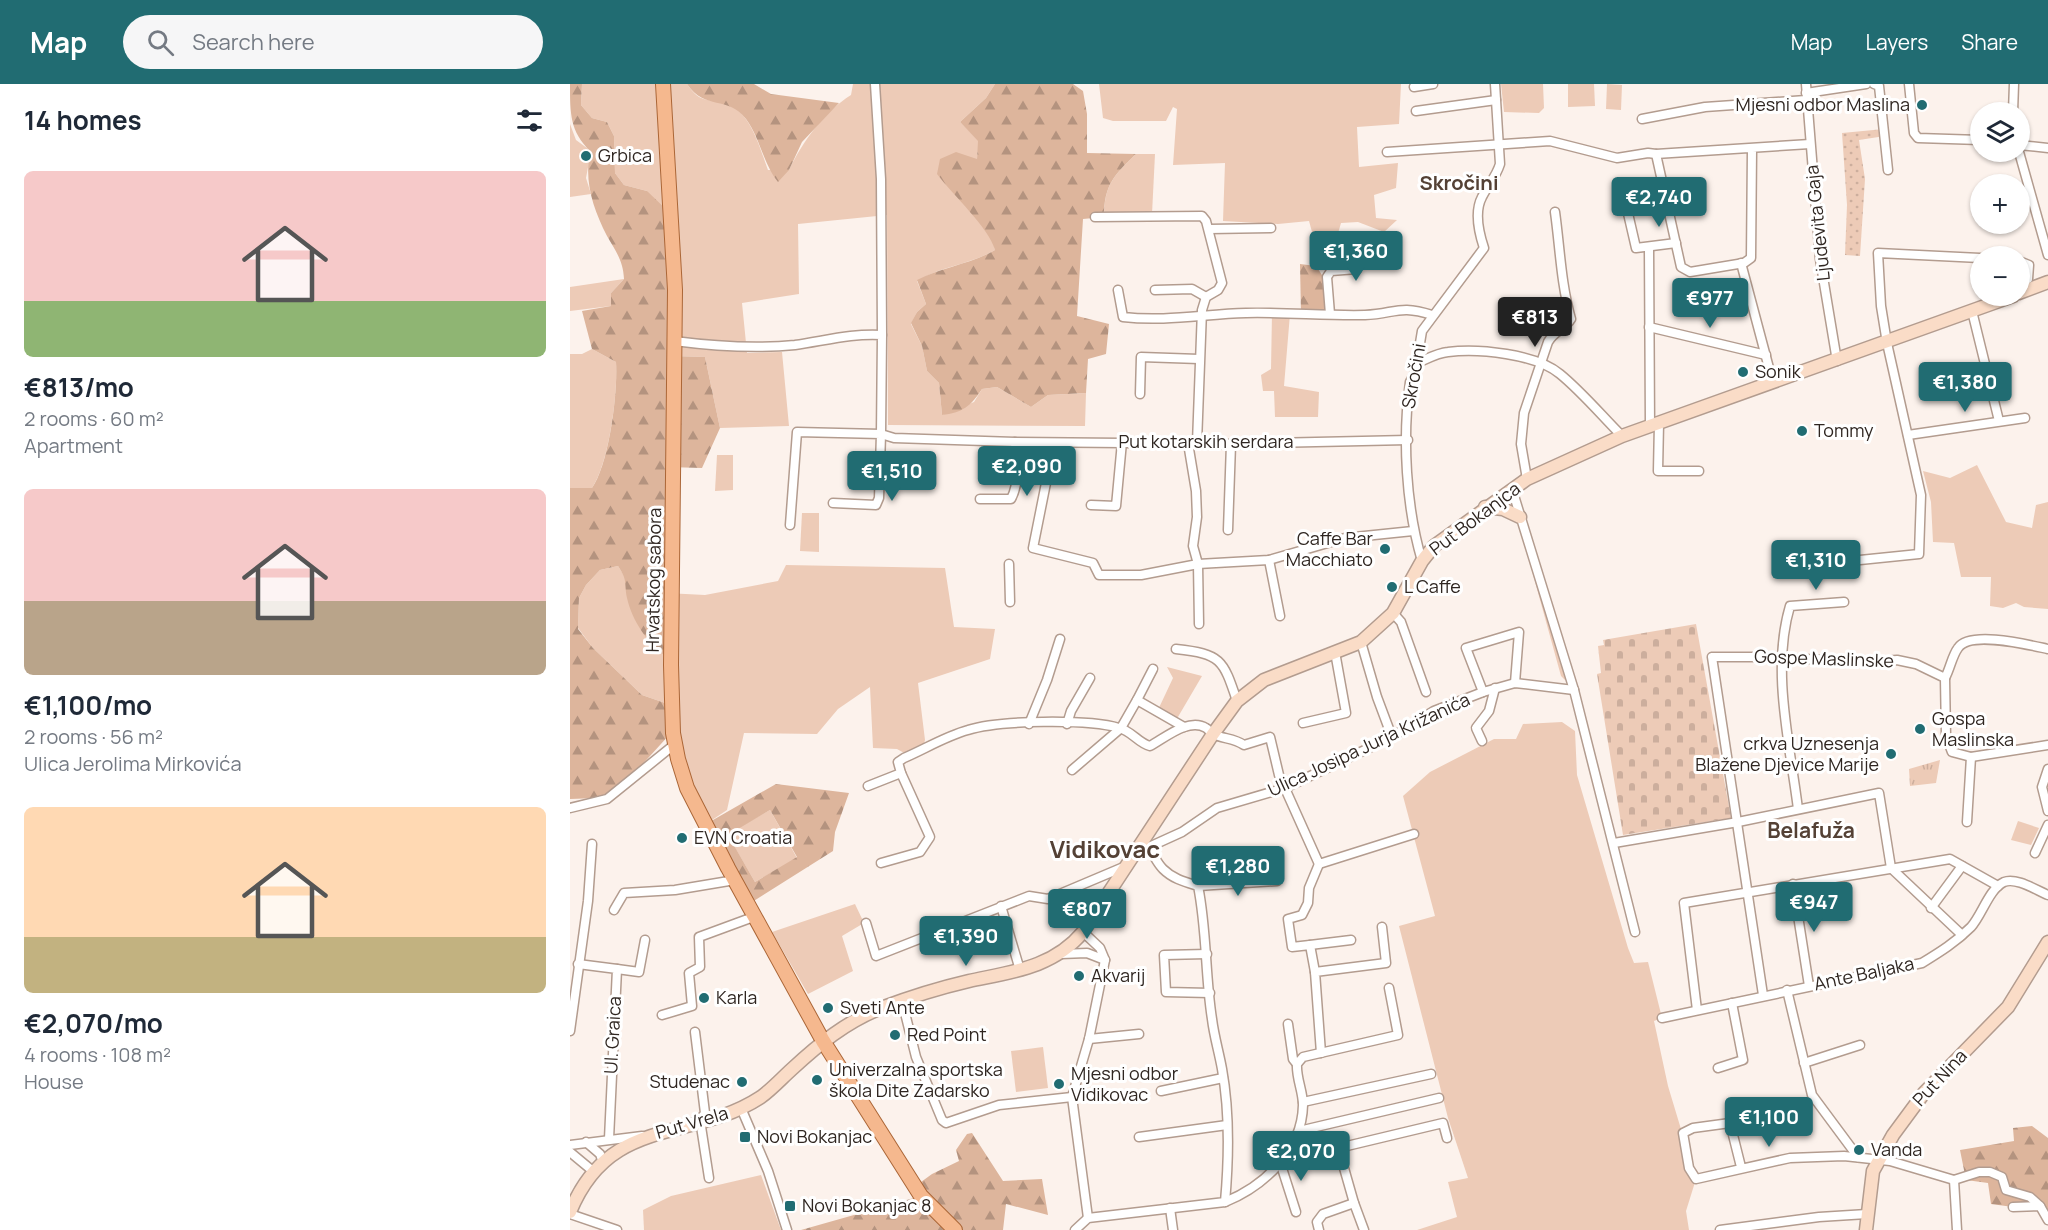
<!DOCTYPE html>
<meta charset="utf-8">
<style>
:root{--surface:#fff;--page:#f6f6f7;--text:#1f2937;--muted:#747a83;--accent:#216c72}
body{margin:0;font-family:Manrope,sans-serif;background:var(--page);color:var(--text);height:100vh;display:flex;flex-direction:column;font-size:22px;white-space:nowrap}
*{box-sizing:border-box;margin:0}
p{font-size:20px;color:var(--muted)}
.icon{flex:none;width:33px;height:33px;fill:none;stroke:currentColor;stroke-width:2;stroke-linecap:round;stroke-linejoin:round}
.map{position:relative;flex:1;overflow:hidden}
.details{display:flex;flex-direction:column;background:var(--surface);width:570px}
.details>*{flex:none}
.controls{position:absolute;left:1400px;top:18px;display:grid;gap:12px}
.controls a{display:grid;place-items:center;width:60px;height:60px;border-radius:50%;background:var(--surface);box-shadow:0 2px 4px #0004;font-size:30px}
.price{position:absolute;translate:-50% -51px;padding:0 14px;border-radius:6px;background:var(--accent);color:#fff;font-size:20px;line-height:39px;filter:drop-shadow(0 2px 3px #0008)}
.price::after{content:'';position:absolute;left:50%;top:36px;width:18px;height:14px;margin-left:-9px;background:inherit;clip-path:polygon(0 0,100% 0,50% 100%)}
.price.on{background:#222;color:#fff}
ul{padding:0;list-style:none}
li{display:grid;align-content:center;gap:12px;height:318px;padding:0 24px}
li span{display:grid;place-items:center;height:186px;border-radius:9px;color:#555}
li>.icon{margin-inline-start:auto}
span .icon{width:108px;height:108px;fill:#fffc;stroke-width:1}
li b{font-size:26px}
h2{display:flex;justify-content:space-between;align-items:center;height:72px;padding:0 24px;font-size:26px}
header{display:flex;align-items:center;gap:36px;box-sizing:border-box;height:84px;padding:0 30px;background:var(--accent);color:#fff}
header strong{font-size:28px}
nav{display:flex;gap:33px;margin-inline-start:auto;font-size:21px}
.search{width:420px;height:54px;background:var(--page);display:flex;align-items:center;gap:15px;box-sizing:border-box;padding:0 21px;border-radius:33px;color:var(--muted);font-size:22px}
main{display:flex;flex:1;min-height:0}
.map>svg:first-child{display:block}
.grass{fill:#edcbb7}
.forest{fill:url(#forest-firs);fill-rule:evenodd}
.cemetery{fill:url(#cemetery-stones)}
.park{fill:url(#park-tufts)}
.garden{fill:url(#garden-dots)}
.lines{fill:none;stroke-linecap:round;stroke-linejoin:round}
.street-casing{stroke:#b39c8f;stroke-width:11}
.secondary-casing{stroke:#b39c8f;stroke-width:15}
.primary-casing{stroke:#ab6637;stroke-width:16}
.street{stroke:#fff;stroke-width:8}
.secondary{stroke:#fadcc7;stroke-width:12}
.primary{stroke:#f5b88e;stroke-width:14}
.poi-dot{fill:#216c72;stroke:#fff;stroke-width:2}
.labels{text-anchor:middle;stroke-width:6;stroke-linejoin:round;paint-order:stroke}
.poi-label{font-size:18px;fill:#2f2621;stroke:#fff;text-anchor:start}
.street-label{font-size:18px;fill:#2f2621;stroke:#fff}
.neighbourhood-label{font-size:20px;font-weight:bold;fill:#544135;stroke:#fff}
.quarter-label{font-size:21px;font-weight:bold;fill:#544135;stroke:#fff}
.district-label{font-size:24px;font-weight:bold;fill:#544135;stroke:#fff}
</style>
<header>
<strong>Map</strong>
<div class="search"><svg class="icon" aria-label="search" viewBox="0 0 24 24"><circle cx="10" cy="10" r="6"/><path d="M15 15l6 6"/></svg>Search here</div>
<nav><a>Map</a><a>Layers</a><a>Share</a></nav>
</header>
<main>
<section class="details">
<h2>14 homes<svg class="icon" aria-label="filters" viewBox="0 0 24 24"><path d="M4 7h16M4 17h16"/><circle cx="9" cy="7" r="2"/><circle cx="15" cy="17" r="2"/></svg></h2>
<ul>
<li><span style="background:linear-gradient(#f6c9c9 70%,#8fb573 0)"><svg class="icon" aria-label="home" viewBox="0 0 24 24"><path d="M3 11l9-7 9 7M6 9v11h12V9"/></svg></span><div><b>€813/mo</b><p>2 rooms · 60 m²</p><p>Apartment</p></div></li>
<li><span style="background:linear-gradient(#f6c9c9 60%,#b9a48a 0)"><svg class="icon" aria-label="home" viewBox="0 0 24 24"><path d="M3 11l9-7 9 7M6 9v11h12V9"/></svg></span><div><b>€1,100/mo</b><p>2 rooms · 56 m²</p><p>Ulica Jerolima Mirkovića</p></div></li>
<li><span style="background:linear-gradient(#ffd9b3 70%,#c2b280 0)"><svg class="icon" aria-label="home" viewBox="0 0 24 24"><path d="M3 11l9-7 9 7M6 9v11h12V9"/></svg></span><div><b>€2,070/mo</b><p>4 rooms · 108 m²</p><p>House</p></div></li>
</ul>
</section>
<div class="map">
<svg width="1478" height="1146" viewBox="0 0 1478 1146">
<defs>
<pattern id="forest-firs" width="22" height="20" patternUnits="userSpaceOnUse" patternTransform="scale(1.5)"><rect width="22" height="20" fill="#ddb59c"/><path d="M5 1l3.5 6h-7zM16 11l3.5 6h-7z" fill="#b4937f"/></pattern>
<pattern id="cemetery-stones" width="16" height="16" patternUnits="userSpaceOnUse" patternTransform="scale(1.5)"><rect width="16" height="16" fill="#edcbb7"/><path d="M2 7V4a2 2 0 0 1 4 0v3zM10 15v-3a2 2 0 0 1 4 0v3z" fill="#ccae9d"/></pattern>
<pattern id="park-tufts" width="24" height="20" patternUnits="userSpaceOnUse" patternTransform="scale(1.5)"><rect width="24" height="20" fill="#edcbb7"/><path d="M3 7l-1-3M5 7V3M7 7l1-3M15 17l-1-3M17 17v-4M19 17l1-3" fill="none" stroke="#ccae9d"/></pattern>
<pattern id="garden-dots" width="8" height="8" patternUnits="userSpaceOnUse" patternTransform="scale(1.5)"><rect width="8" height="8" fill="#edcbb7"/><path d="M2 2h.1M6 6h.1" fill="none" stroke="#ccae9d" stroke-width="1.8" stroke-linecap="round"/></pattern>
</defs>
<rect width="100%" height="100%" fill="#fcf2ec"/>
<g class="grass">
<path d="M12,0H117C131,21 137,13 157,20C181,28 190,65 198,86H219C233,57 254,28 281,11L283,0H425L416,14L390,38L409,57L407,75L425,166C401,180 372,182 347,197L356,220L347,228L341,240L352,262L357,287L369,299L372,331L404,318L412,305L427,303L461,323L478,311L516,309L515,342L318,341L317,131L228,140L229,210L172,219L177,269L212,268L219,342L150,344L135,273L103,272L77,107L54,101L45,89L44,52L37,38L22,34L11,21Z"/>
<path d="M529,0H831L829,40L787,43L789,83L828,79L826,104L804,111L806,134L827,136L814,148L788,138L771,139L764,163L747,166L739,137L708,140L653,137L655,79L603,81L607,25L603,23L596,37H543L533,34Z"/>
<path d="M931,0H973L974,24L969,29L934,28Z"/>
<path d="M998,0H1024L1025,22L998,23Z"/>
<path d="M1037,0L1052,1L1051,26L1036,25Z"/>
<path d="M0,40L6,56L21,67L16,94L21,110L0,113Z"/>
<path d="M566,70H585L582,130L534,133C534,101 544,91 566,70Z"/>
<path d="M54,195L41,209V222L0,227V203Z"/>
<path d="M702,229L720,230L714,302L749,308L748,333H705L704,307H693L691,291L701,285Z"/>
<path d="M22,265L46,278C48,309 39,379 22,404H0V270H12Z"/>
<path d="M147,371H163V406L145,407Z"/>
<path d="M1407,381L1436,438L1462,444L1466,421L1478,418V525L1454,523L1446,519L1433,524L1420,522L1421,493H1391L1384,459L1363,458L1361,418L1353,387L1380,394Z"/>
<path d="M232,429H249V468L230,467Z"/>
<path d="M953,454L996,593L995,596L991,592Z"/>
<path d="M216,481L375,484L384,543L425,545L420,575L348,599L355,656L353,663L336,670L327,665L303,664L300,603L268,625L247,650L174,649L157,726L136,740L117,704L98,620L72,611L23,564L8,544L9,514L16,501L30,486L48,482L57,496V514L96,509L135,511L208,497Z"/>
<path d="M597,583L632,592L605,638L587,628L603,594Z"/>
<path d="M992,638L1005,647L1007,691L1058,864L1064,879L1078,878L1092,934L1084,937L1098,1002L1126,1095L1116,1127L1119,1146H847L887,1133L878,1098L898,1094L878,1034L829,842L865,832L833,712L860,688L924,655H946L953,640Z"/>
<path d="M200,726L227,774L185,798L157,750Z"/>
<path d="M1448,737L1469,744L1461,761L1441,756Z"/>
<path d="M285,820L294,839L272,852L283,887L238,910L202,848Z"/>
<path d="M473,963L478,1004L446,1008L441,967Z"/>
<path d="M191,1091L211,1146H74L73,1126L101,1112Z"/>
</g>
<g class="forest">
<path d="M0,0H12L11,21L22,34L37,38L44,52L45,89L54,101L77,107L101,130L103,272L135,273L150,344L132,384L97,383V573C78,560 62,537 57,514C54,498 58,497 48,482L30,486L16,501L9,514L8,545L23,564L72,611L98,620L101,649L48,707L28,714L0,715V404H22C39,380 48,309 46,278L22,265L12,227L41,222V209L54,195C53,176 46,168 37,152C23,124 14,98 20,67C0,47 0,30 0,0Z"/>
<path d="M117,0H184L201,10L269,19L232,58L219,86L208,98C193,79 190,54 176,35C158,11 135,27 117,0Z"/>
<path d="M425,0H503L513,7L517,30V69L566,70C544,91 534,101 534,133L513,135L507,232L539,240L536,270L518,275L516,309L478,311L461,323L427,303L412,305C401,322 392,329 372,331L369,299L357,287L352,262L341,239L347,228L356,220L347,196C372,183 401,180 425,166C419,144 383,111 367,90L370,75L386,68L407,75L408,57L390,38L416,14Z"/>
<path d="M730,180L746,182L756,197V230H731Z"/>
<path d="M206,700L279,709L265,748L263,767L179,820L136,740ZM200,726L227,773L185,798L158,751Z"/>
<path d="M1462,1042L1478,1054V1136L1469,1122L1443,1123L1421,1120L1418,1099L1396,1096L1390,1066L1444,1057L1443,1044Z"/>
<path d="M402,1049L433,1097L472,1095L478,1131L436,1120L433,1146H231L351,1112V1098L362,1090L389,1077L386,1066L397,1050Z"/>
</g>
<path class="cemetery" d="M1126,540L1161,734L1053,751L1027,590L1031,589L1028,562L1034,561L1033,556Z"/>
<path class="park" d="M1370,676L1366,699L1340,702L1339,685Z"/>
<path class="garden" d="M1314,45L1315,52L1289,56L1295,95L1290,172L1275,171L1277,121L1272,49Z"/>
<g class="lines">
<g class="street-casing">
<g id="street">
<path d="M305,0L311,95L312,251"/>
<path d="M1236,0L1250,175L1267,277"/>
<path d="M1304,0L1309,2L1318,86"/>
<path d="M1339,0L1344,49L1348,54L1410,56"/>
<path d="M844,3L863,0"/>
<path d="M1236,9L1296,0"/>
<path d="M846,27L926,16"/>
<path d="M1443,28L1444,0"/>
<path d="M1072,35L1135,23L1236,16"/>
<path d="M1449,61L1478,64"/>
<path d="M1182,66L1181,174L1174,179L1120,188L1111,183L1086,70L1240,60"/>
<path d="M817,68L980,57L1047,74L1078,69L1086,70"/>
<path d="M1449,68L1478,171"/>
<path d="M1054,112L1066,164L1106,159"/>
<path d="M525,133L632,132L636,137L652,199L648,206L636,213L632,226L627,359"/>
<path d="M639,145L701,144"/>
<path d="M1079,164L1080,343"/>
<path d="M1449,177L1459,181L1458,195"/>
<path d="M1171,179L1203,299"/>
<path d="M548,206L553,233C595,238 635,230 676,229C716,228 756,232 795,231C825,230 829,220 862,231"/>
<path d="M585,206L622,205L636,213"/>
<path d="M1402,227L1429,337"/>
<path d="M760,230L757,193L761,187L787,185L788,160"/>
<path d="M1079,243L1196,271"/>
<path d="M104,257C143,262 186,265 225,261C254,257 282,249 312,251L311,350L324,354L445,358L661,360L838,356"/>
<path d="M847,279C857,275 867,269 878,268C908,264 966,270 990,290C1012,308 1032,332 1052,352"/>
<path d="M570,310L571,273L629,275"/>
<path d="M1089,339L1088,387H1129"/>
<path d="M1338,351L1455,334"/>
<path d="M484,359L463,464L523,479L529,491H571L628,480L699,476L775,454L843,447"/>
<path d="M618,359L626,407L627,433L623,462L628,480L629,540"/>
<path d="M957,395L951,360L954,329L978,258C984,247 995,245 1001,235C991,200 990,164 985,128"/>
<path d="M942,405L1004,606L1065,848"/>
<path d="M410,415H441C450,398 447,377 445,358"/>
<path d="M521,421L546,422L552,358"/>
<path d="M220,441L227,348L311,350L309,414L306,421L263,419"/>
<path d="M658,446L661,360"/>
<path d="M699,476L710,532"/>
<path d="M852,477C836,423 832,354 840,298L845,289L852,247L914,164C909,149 904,128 912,113C918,101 926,93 930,80L925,0"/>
<path d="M439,480L440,518"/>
<path d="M1231,482L1349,470L1351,411L1317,259L1311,222L1308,169L1410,174"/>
<path d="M823,529L831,538L856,608"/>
<path d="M791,558L807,613L822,653"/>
<path d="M606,565C651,570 653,575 667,617"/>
<path d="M1375,594C1380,585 1382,572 1388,564C1400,546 1459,561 1478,565"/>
<path d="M913,608L896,564L949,548L945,599"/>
<path d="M567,616L583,585"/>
<path d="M733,639L776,629L765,568"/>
<path d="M459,640L477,596L490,555"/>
<path d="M497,640L501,627L520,594"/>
<path d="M912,657L906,644L919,627L925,604"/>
<path d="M1478,685L1472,703L1478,727"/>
<path d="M502,686L551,644L567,616L614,643"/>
<path d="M298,702L331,689L328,678L334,674C355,665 376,652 398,646C429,636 518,635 549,644C562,647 568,659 580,662C595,654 619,633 636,644C638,645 641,649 643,650C653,655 664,654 674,661L700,653L709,691L749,780L844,750"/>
<path d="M0,724L37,715L105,660"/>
<path d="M1228,725C1220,660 1201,586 1220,522L1274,518"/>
<path d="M1397,738L1401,673"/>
<path d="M1044,759L1168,738L1309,709L1321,784L1392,851"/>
<path d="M579,763L612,748L647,724L715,704L822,653L864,627L913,608L945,599L1004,606"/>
<path d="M1465,769L1478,741"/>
<path d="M311,779L350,768L360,753L331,689"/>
<path d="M1223,800L1239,902"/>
<path d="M628,802L707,797"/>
<path d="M431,822L450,886"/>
<path d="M1361,824L1392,782"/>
<path d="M44,826L54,809L105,806L165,796"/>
<path d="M296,839L306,872L459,812L478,815L556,782"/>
<path d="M513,848L530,864L535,876L519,955L502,1013L518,1134"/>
<path d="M740,861L781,856"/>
<path d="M491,870L517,869L535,876"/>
<path d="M637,870L594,871L596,908L640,909"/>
<path d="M8,880L47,885L39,1055"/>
<path d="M47,885L69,888L75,856"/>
<path d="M745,888L740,861L722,863L718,835L732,831L738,819L739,804L749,780"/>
<path d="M1217,906L1242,1011L1288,1073"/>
<path d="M1193,911L1142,573H1193L1299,578L1327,576L1346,580L1375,594L1376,652L1382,668L1401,673L1478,661"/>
<path d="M332,917L346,973L372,1036L376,1039L429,1021L502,1013"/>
<path d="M1127,926L1114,819L1380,775L1428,802"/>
<path d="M92,931L122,922L119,889L130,883L129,853L186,832"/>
<path d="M1092,934L1352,879C1370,868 1386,858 1401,843C1412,831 1419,805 1434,798C1446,793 1466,806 1478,811"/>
<path d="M718,940L723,975L727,980"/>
<path d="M0,947L18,817L22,760"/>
<path d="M125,948L135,1029L130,1036L139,1094"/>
<path d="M519,955L569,950"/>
<path d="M751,969L745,888L816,879L812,843"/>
<path d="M1234,979L1290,961"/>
<path d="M1148,984L1173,976L1162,919"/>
<path d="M591,1007L653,994"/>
<path d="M733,1018L861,990"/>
<path d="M171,1024L198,1087L217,1146"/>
<path d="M729,1047L869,1014"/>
<path d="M569,1053L657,1041"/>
<path d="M16,1058L30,1070L33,1079"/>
<path d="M0,1061L72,1052"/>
<path d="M0,1068L24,1088"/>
<path d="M1171,1083L1160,1039L1123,1044L1113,1049L1119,1084L1126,1095L1220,1074L1274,1072L1320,1077L1384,1096L1409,1088H1420L1432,1093L1436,1106L1460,1113L1470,1122"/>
<path d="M1384,1096L1387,1146"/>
<path d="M655,1118C694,1102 732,1067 733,1021C733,1007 726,994 727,980L733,973L828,951L819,904"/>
<path d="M784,1119L794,1146"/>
<path d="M1443,1123L1470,1122L1478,1136"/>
<path d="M600,1124L603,1146"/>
<path d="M726,1128L710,1078L873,1039L877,1054"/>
<path d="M0,1130L47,1146"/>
<path d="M505,1146L518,1134L655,1118C659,1074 660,1029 652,985C649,968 644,952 642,935C635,891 637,846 628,802C615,798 603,795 593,785C584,776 583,765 571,759"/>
<path d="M749,1146L747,1138L753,1130L784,1119L768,1063"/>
<path d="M1150,1146L1249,1133L1297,1130"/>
</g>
</g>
<g class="secondary-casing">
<g id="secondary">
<path d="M1449,209L1478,198"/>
<path d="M915,423L933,425L950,433"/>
<path d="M0,1128C40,1030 121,1059 191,1013C202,1005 212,994 222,985C249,960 276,938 311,924C340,913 369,904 399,897C441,888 483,884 513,848L643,650L667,617L694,596L791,558L823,529L852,477L864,462L957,395L1052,352L1443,212"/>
<path d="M1296,1146L1303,1087L1323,1051L1354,1009L1438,923L1478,858"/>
</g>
</g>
<g class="primary-casing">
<path id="primary" d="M93,0L105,206L101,581L103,649L108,675L117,704L158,784L253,957L351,1112L385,1146"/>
</g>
<use href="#street" class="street"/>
<use href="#secondary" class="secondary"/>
<use href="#primary" class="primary"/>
</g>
<g class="poi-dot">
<circle cx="1352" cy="21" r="6"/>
<circle cx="16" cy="72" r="6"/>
<circle cx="1173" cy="288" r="6"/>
<circle cx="1232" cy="347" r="6"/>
<circle cx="815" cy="465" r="6"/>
<circle cx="822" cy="503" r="6"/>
<circle cx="1350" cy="645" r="6"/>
<circle cx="1321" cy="670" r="6"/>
<circle cx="112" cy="754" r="6"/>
<circle cx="509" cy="892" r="6"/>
<circle cx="134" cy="914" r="6"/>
<circle cx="258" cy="924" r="6"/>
<circle cx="325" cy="951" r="6"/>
<circle cx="247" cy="996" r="6"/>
<circle cx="172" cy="998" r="6"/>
<circle cx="489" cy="1000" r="6"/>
<rect x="169" y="1047" width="12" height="12" rx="3"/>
<circle cx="1289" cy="1066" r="6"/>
<rect x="214" y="1116" width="12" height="12" rx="3"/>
</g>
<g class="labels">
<g class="poi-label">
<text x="1340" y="27" text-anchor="end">Mjesni odbor Maslina</text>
<text x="28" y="78">Grbica</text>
<text x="1185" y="294">Sonik</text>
<text x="1244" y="353">Tommy</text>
<text x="803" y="461" text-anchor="end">Caffe Bar<tspan x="803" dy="21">Macchiato</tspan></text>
<text x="834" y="509">L Caffe</text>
<text x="1362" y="641">Gospa<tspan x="1362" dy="21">Maslinska</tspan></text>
<text x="1309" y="666" text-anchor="end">crkva Uznesenja<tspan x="1309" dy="21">Blažene Djevice Marije</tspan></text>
<text x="124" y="760">EVN Croatia</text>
<text x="521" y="898">Akvarij</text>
<text x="146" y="920">Karla</text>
<text x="270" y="930">Sveti Ante</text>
<text x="337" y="957">Red Point</text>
<text x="259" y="992">Univerzalna sportska<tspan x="259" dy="21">škola Dite Zadarsko</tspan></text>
<text x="501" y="996">Mjesni odbor<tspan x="501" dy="21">Vidikovac</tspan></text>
<text x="160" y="1004" text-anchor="end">Studenac</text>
<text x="187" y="1059">Novi Bokanjac</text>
<text x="1301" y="1072">Vanda</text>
<text x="232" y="1128">Novi Bokanjac 8</text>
</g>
<g class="street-label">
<text transform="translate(1248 139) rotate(-96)" y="6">Ljudevita Gaja</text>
<text transform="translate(844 292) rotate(-80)" y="6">Skročini</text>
<text x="636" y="364">Put kotarskih serdara</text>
<text transform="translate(905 435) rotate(-37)" y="6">Put Bokanjca</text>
<text transform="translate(84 496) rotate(-89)" y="6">Hrvatskog sabora</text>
<text transform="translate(1254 575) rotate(2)" y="6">Gospe Maslinske</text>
<text transform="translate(799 661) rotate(-25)" y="6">Ulica Josipa Jurja Križanića</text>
<text transform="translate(1294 890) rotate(-12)" y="6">Ante Baljaka</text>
<text transform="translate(43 951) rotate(-87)" y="6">Ul. Graica</text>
<text transform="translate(1370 994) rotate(-47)" y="6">Put Nina</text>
<text transform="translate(122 1039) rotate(-16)" y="6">Put Vrela</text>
</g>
<g class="neighbourhood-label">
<text x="889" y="106">Skročini</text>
</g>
<g class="quarter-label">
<text x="1241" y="754">Belafuža</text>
</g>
<g class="district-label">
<text x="535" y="774">Vidikovac</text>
</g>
</g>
</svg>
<div class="controls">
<a><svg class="icon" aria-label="layers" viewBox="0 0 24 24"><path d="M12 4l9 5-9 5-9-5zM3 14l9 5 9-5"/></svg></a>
<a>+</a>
<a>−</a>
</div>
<b class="price" style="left:1089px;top:144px">€2,740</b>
<b class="price" style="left:786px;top:198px">€1,360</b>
<b class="price" style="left:1140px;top:245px">€977</b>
<b class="price on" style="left:965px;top:264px">€813</b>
<b class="price" style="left:1395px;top:329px">€1,380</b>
<b class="price" style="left:457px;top:413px">€2,090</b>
<b class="price" style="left:322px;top:418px">€1,510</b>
<b class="price" style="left:1246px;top:507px">€1,310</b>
<b class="price" style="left:668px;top:813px">€1,280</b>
<b class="price" style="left:1244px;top:849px">€947</b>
<b class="price" style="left:517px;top:856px">€807</b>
<b class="price" style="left:396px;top:883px">€1,390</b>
<b class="price" style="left:1199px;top:1064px">€1,100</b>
<b class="price" style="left:731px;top:1098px">€2,070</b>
</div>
</main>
